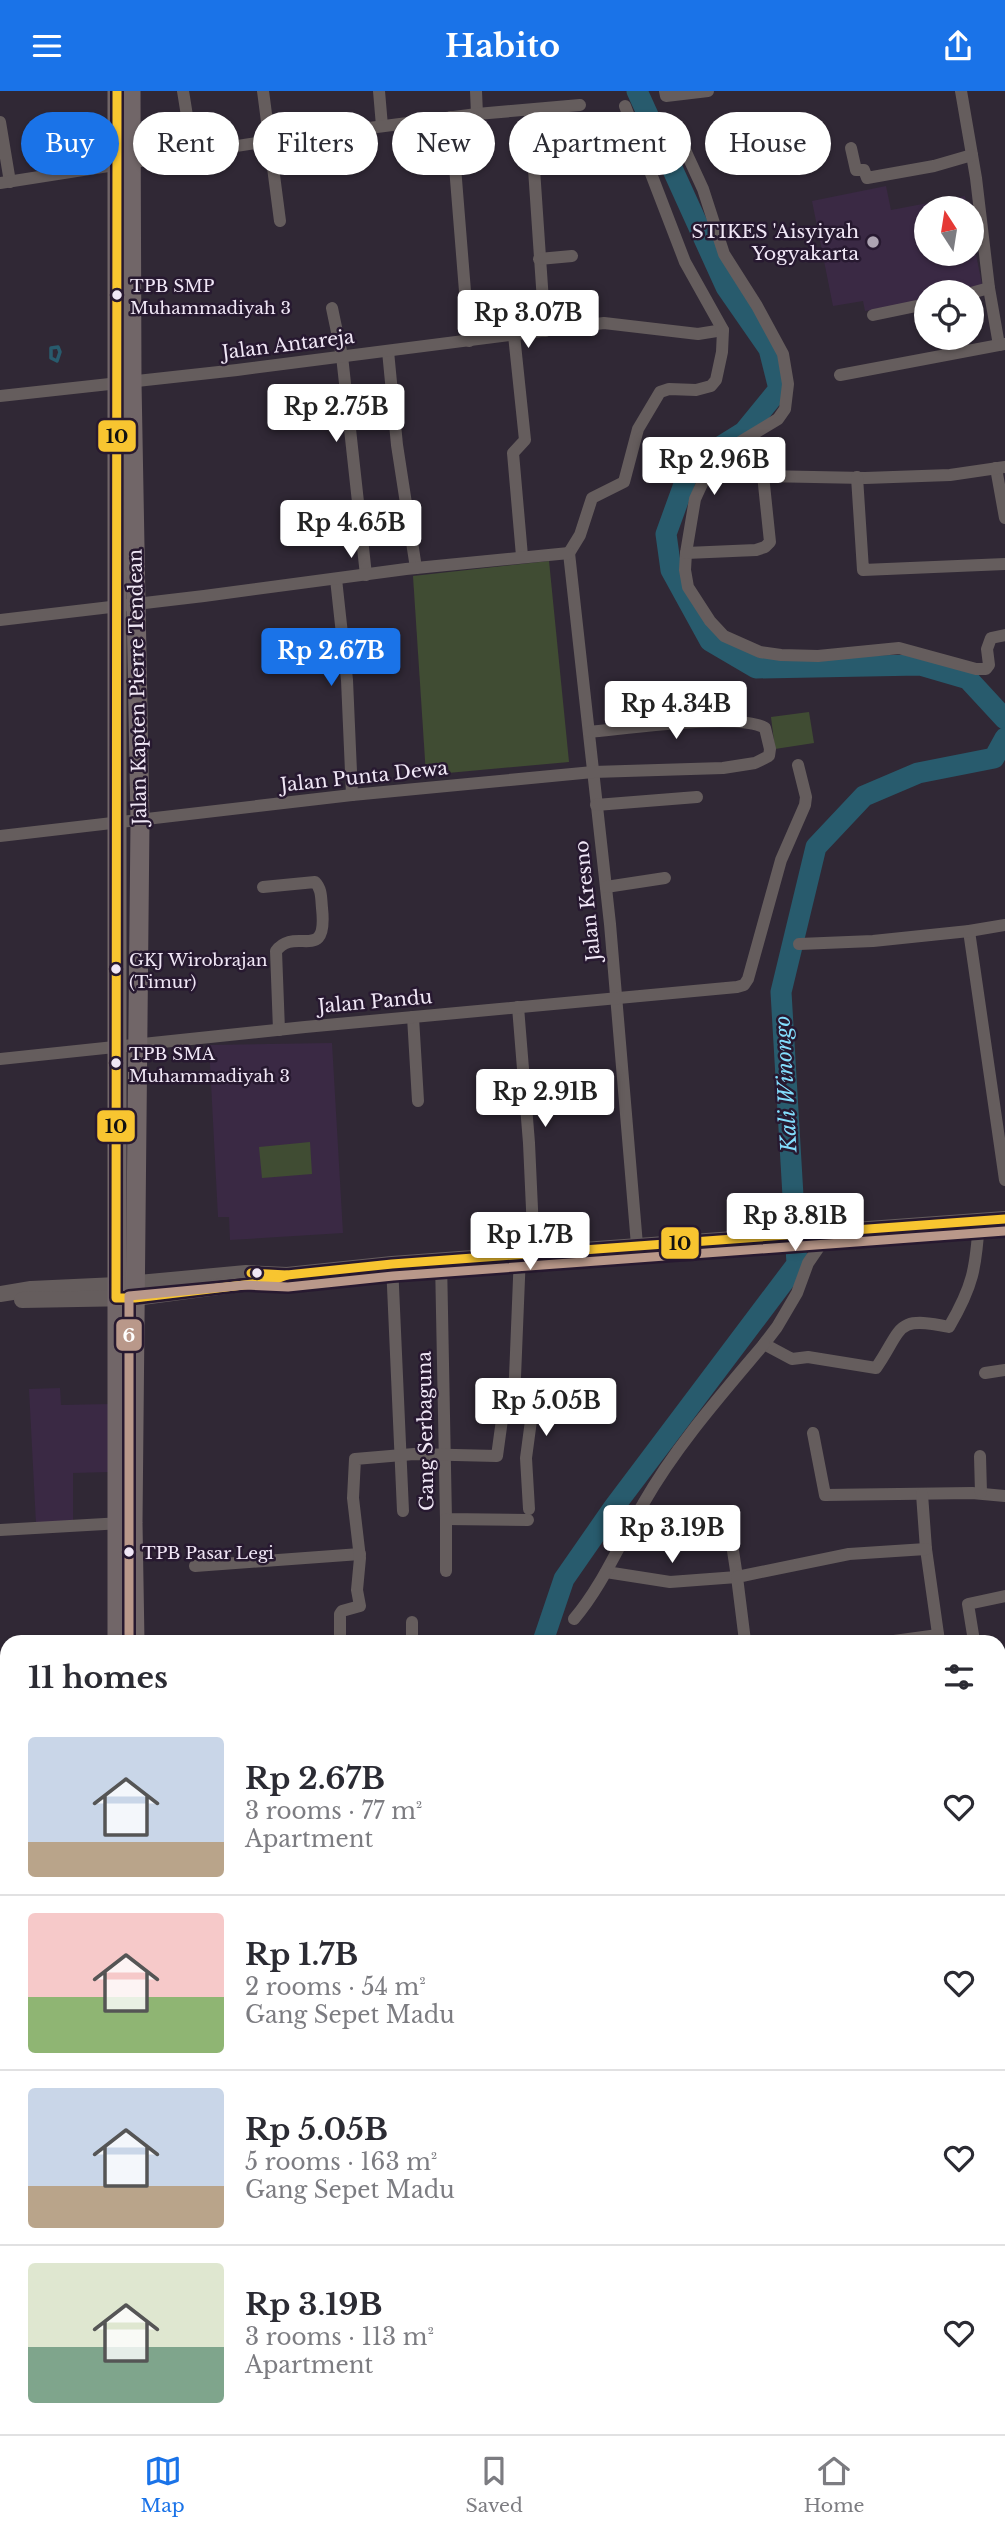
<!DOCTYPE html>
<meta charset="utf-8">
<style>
:root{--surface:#fff;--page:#f7f7f7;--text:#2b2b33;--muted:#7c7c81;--line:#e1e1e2;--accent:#1a73e8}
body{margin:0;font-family:"Libre Baskerville",serif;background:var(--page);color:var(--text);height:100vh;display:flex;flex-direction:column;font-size:26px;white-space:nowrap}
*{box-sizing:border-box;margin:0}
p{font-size:23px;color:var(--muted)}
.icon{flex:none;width:38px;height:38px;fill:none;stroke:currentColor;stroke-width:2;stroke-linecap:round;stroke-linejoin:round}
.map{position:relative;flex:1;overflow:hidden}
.drawer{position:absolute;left:0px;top:1544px;width:1006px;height:800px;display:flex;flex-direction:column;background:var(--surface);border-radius:21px 21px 0 0;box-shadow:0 2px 5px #0004}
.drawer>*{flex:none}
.guide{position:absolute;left:21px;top:21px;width:964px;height:63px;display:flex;gap:14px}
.needle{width:46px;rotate:348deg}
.controls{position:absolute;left:914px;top:105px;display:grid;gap:14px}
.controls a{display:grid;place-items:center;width:70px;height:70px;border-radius:50%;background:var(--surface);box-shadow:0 2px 5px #0004;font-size:35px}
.price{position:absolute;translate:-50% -60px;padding:0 16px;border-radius:7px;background:#fff;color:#222;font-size:23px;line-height:46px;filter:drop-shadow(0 2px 4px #0008)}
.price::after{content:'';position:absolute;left:50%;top:42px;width:21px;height:16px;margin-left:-10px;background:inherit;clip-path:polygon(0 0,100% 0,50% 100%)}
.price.on{background:var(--accent);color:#fff}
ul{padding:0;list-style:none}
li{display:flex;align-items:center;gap:21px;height:175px;padding:0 28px}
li+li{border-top:2px solid var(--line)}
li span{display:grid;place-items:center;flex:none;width:196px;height:140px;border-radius:7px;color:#555}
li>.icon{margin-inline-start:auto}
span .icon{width:84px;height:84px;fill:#fffc;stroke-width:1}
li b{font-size:30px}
h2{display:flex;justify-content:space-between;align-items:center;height:84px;padding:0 28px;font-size:30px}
.tag{padding:0 24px;border-radius:32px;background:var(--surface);box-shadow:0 2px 5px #0004;font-size:24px;line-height:63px}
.tag.on{background:var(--accent);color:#fff}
header{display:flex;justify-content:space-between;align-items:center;height:91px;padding:0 28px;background:var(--accent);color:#fff;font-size:32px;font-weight:700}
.menu{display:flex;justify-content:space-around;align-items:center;height:98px;border-top:2px solid var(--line);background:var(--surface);font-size:19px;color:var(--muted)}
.menu a{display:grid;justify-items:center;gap:4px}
.menu .on{color:var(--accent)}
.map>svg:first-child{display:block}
.built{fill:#3a2944}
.green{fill:#404c33}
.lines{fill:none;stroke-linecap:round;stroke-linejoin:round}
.stream{stroke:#285b6d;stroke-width:3.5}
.river{stroke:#285b6d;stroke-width:21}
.minor{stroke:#655d5d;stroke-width:12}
.tertiary{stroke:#655d5d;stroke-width:16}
.primary{stroke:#716668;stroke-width:19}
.bus-1-casing{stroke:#271930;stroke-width:14}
.bus-2-casing{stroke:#271930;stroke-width:14}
.bus-1{stroke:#f8c530;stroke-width:9}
.bus-2{stroke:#b9988a;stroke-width:9}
.poi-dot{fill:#ada4b2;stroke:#271930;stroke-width:2.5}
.bus-dot{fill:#f0e7f6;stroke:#271930;stroke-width:2.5}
.labels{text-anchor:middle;stroke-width:5;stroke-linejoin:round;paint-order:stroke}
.bus-label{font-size:17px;fill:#f0e7f6;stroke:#271930;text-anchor:start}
.poi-label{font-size:19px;fill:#f0e7f6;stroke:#271930;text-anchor:end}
.street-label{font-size:19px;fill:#f0e7f6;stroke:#271930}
.water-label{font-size:21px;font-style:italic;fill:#83ddfc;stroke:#271930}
.line-badge{stroke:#271930;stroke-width:2.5}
.badge-label{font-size:19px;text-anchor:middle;font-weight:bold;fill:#fff}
.pale-badge-label{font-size:19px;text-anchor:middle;font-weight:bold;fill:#111}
</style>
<header><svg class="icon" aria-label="menu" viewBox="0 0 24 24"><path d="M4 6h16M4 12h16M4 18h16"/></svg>Habito<svg class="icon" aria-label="share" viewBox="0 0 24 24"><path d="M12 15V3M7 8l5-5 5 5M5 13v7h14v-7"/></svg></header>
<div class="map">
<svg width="1005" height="2343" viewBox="0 0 1005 2343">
<rect width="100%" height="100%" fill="#302835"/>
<g class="built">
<path d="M886,95L891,119L965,105L967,117H926V163H971V139L983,198L964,201H926V209L865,220L863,210L833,215L812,110Z"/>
<path d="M332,952L343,1142L230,1149L229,1126H218L209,954Z"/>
<path d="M60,1297L61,1314L110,1313V1381L73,1382V1431L36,1433L29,1298Z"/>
</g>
<g class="green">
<path d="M549,470L569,671L426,684L413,485Z"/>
<path d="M809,621L814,652L775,658L771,626Z"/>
<path d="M310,1051L312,1083L262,1087L259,1056Z"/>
<path d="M165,2336H258V2343H166Z"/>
</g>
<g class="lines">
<path class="stream" d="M58,256L60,261L57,270L51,267V257Z"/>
<g class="river">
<path d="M637,0L726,196L769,258L779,298L744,341L691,374L666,443L671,479L710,550L756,577L920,574L968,588L1005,628"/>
<path d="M543,1550L564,1488L614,1416L797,1173L781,901L816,756L864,705L918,682L994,667L1005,647"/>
<path d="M548,2343L551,2336"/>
</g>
<g class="minor">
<path d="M183,0L193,62"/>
<path d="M263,0L280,130"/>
<path d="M379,0L382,35"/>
<path d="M476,0L477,23"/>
<path d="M665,0L666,5L708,0"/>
<path d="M961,0L976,87L989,197L999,254"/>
<path d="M530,19L545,240"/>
<path d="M451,26L469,250"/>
<path d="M0,31L10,91"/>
<path d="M404,33L412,64L427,63"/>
<path d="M679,46L703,98L724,163L757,215L783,263L788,293L785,318L778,328L722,362L706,384L695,408L686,462L685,479L688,496L710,530L724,545L760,561L781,564L818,565L899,557L976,578H986L989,574L987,558L991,547L1005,544"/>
<path d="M851,57L856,79H864L867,87L934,75L972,64"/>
<path d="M0,92L269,50L477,23L580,14"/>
<path d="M539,168L572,165"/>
<path d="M971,202L989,197"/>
<path d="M332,217L342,265L366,484"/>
<path d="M873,224L926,213"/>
<path d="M514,244L525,349L513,362L522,465"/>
<path d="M388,260L397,354L416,477"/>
<path d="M840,284L1005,253"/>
<path d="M0,305L237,279L604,232L698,243L723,239"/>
<path d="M996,377L1005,427"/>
<path d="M706,384L865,387L950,384L1005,376"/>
<path d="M857,386L863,479L1005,473"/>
<path d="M569,462L610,833L637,1154"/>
<path d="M569,462L580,444L592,407L624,391L638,338L660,301L669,298L696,299L711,295L716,289L722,261L723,239L685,171L625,15"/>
<path d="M686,462L756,459L765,456L770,451L763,384"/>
<path d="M336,488L347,589L352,704"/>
<path d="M0,529L204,505L406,478L569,462"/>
<path d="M596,714L697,706"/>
<path d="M0,745L352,704L593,681L723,677L755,672L769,665L770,658L765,637C738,621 624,638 589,641"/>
<path d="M263,796L315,791C322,798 321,808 322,817C328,874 295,834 276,860L279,939"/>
<path d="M606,796L665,787"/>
<path d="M969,840L1005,1089"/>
<path d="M799,853L873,850L969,840L1005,834"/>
<path d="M518,916L529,1052L534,1162"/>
<path d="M413,926L418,1010"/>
<path d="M0,968L305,936L737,896L744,894L748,888L781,769L805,714L806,706L798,674"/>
<path d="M821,1142V1153L808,1172L797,1202L777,1236L764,1253L792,1268L808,1266L876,1277C903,1238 894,1224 949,1236C973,1195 976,1177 979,1130"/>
<path d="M441,1169L446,1428L528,1429"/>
<path d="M392,1173L403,1420"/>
<path d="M985,1282L1005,1279"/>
<path d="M511,1313L532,1322L526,1367L529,1418"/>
<path d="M813,1342L825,1404L972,1402L1005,1405"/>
<path d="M980,1365L981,1402"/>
<path d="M922,1403L926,1458L939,1550"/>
<path d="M0,1439L122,1432"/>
<path d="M195,1475L360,1463"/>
<path d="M446,1480V1428"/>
<path d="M606,1481L670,1491L737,1486L727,1420"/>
<path d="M574,1528C603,1494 620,1451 643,1413C676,1355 721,1304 764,1253"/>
<path d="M412,1531V1550"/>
<path d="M340,1550V1523L342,1520L360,1515L357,1499L360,1467L353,1407L355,1368L414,1363L497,1365L504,1314L506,1312L511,1313L515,1286L520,1163"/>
<path d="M745,1550L737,1486L849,1463L926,1458"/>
<path d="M894,1550L938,1544"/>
<path d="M974,1550L968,1513L1005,1505"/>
<path d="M0,1645L7,1644"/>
<path d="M999,1677H1005"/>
<path d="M0,1776L7,1779"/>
<path d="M999,1811L1005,1810"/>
<path d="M5,1842L7,1802"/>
<path d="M0,1851H7"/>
<path d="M0,2138H7"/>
<path d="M999,2157L1005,2156"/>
<path d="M999,2306L1005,2305"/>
<path d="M0,2316H7"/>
<path d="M780,2336V2343"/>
<path d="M909,2336L910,2343"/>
<path d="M656,2343L657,2336"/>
<path d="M693,2343V2339L706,2336"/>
<path d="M841,2343L881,2336"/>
</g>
<g class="tertiary">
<path d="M0,1203L31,1198L117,1194L246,1182L287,1184L392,1173L1005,1128"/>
<path d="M22,1209L135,1207L240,1193"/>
<path d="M0,2025H7"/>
<path d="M131,2336L132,2343"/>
</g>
<g class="primary">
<path d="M117,0V1550"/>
<path d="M131,0L132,291L140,730L133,1432L135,1550"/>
<path d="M999,1960L1005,1959"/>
</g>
<g class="bus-1-casing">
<g id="bus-1">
<path d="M117,0L116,1207H135L268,1191L287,1184"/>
<path d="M251,1182L287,1184L392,1173L1005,1128"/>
</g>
</g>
<g class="bus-2-casing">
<path id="bus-2" d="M129,1550V1205L246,1194L288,1196L393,1185L1005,1140"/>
</g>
<use href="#bus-1" class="bus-1"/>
<use href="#bus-2" class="bus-2"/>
</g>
<circle class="poi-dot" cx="873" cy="151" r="7"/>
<g class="bus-dot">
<circle cx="117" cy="204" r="6"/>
<circle cx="116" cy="878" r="6"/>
<circle cx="116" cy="972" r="6"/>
<circle cx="257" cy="1182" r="6"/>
<circle cx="129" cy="1461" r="6"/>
</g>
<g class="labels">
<g class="bus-label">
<text x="130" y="201">TPB SMP<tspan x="130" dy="22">Muhammadiyah 3</tspan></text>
<text x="129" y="875">GKJ Wirobrajan<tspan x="129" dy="22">(Timur)</tspan></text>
<text x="129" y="969">TPB SMA<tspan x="129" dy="22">Muhammadiyah 3</tspan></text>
<text x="142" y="1468">TPB Pasar Legi</text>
</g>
<g class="poi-label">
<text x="859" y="147">STIKES 'Aisyiyah<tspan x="859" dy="22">Yogyakarta</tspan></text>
</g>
<g class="street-label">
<text transform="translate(288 253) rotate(-7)" y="7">Jalan Antareja</text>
<text transform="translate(137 596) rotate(-91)" y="7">Jalan Kapten Pierre Tendean</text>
<text transform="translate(364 685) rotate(-6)" y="7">Jalan Punta Dewa</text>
<text transform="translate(587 810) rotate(-96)" y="7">Jalan Kresno</text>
<text transform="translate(375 910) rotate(-5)" y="7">Jalan Pandu</text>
<text transform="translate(425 1340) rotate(-91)" y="7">Gang Serbaguna</text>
</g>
<g class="water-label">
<text transform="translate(786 993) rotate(-93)" y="7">Kali Winongo</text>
</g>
</g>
<g class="line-badge">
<rect x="97" y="328" width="40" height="34" rx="7" fill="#f8c530"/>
<rect x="96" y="1018" width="40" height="34" rx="7" fill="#f8c530"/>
<rect x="660" y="1135" width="40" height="34" rx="7" fill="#f8c530"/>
<rect x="115" y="1227" width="28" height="34" rx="7" fill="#b9988a"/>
</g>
<g class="badge-label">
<text x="129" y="1251">6</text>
</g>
<g class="pale-badge-label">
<text x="117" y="352">10</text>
<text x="116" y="1042">10</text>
<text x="680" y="1159">10</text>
</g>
</svg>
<div class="controls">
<a><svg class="needle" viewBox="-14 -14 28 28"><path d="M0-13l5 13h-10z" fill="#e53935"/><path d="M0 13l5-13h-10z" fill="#7c7c81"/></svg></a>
<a><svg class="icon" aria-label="locate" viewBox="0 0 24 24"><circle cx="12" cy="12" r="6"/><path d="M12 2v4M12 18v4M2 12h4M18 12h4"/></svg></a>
</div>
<b class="price" style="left:528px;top:259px">Rp 3.07B</b>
<b class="price" style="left:336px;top:353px">Rp 2.75B</b>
<b class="price" style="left:714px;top:406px">Rp 2.96B</b>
<b class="price" style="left:351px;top:469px">Rp 4.65B</b>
<b class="price on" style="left:331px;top:597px">Rp 2.67B</b>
<b class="price" style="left:676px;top:650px">Rp 4.34B</b>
<b class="price" style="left:545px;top:1038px">Rp 2.91B</b>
<b class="price" style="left:795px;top:1162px">Rp 3.81B</b>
<b class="price" style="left:530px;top:1181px">Rp 1.7B</b>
<b class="price" style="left:546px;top:1347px">Rp 5.05B</b>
<b class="price" style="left:672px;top:1474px">Rp 3.19B</b>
<div class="guide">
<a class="tag on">Buy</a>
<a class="tag">Rent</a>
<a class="tag">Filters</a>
<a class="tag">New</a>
<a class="tag">Apartment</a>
<a class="tag">House</a>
</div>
<section class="drawer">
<h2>11 homes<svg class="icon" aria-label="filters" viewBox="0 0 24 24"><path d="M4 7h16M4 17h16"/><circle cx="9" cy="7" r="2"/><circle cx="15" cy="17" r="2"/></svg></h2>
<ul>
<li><span style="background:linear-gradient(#c9d6e8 75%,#b9a48a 0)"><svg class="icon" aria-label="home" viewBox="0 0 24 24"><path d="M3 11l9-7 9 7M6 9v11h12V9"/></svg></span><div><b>Rp 2.67B</b><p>3 rooms · 77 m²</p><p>Apartment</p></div><svg class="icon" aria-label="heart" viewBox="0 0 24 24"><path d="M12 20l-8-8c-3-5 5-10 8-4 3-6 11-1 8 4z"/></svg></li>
<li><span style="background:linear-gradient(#f6c9c9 60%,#8fb573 0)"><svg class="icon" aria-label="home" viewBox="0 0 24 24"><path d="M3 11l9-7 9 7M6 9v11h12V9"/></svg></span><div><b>Rp 1.7B</b><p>2 rooms · 54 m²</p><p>Gang Sepet Madu</p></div><svg class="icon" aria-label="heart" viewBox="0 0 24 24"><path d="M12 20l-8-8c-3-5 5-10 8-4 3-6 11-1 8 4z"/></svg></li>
<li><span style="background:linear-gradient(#c9d6e8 70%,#b9a48a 0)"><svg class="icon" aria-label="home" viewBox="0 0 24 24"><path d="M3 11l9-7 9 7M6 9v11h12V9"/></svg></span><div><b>Rp 5.05B</b><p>5 rooms · 163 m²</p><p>Gang Sepet Madu</p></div><svg class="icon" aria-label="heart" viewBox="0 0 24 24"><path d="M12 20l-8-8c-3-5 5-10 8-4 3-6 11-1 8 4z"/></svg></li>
<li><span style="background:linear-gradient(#dfe7d0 60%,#7fa58c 0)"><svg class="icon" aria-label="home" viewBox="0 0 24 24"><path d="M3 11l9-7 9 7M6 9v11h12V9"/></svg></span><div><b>Rp 3.19B</b><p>3 rooms · 113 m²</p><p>Apartment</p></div><svg class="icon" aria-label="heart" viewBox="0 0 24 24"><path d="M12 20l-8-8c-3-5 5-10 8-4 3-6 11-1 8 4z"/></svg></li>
</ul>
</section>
</div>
<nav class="menu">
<a class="on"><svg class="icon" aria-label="map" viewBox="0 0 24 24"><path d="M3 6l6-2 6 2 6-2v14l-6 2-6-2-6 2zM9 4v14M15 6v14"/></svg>Map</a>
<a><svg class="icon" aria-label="saved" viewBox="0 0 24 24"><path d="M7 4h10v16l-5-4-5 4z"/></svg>Saved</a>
<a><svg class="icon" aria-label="home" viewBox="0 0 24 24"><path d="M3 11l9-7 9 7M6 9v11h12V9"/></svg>Home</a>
</nav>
